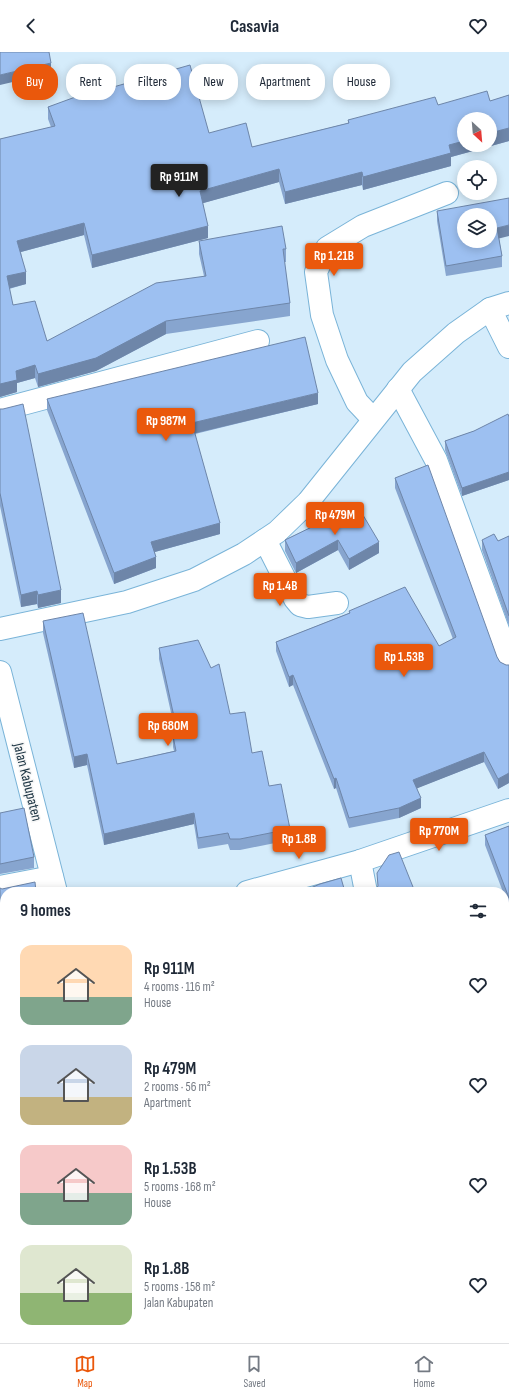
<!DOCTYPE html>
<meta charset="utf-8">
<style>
:root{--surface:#fff;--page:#f2f2f3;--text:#1f2937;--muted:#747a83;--line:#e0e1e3;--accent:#ea580c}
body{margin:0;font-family:"Sofia Sans Condensed",sans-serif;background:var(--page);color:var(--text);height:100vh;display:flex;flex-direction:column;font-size:15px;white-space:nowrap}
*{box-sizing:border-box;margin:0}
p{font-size:13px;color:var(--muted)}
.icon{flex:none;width:22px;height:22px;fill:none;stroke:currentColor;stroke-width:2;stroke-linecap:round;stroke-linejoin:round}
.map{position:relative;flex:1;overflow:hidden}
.drawer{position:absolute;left:0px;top:835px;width:509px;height:456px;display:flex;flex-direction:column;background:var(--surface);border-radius:16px 16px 0 0;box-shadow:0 2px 10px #0003}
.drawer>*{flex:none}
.guide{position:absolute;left:12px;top:12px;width:485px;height:36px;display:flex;gap:8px}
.needle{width:26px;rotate:154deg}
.fabs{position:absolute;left:457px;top:60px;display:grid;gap:8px}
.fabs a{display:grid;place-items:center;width:40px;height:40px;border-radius:50%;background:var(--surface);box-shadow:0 2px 10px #0003;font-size:20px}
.price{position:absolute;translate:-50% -34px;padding:0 9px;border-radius:4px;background:var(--accent);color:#fff;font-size:13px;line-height:26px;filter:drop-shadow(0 1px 2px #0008)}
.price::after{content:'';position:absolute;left:50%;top:24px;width:12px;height:9px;margin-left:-6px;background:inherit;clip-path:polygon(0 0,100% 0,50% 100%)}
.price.active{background:#222;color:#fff}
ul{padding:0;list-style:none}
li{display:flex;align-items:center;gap:12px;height:100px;padding:0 20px}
li span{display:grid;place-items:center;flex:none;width:112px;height:80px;border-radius:12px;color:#555}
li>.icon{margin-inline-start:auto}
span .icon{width:48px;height:48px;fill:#fffc;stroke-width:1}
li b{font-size:17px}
h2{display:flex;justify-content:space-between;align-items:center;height:48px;padding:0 20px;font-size:17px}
.tag{padding:0 14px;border-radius:16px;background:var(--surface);box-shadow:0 2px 10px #0003;font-size:14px;line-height:36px}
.tag.active{background:var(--accent);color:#fff}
header{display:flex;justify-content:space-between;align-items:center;height:52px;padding:0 20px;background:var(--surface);font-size:18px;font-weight:700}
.tabs{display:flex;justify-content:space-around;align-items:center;height:56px;border-top:1px solid var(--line);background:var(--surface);font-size:11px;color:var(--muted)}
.tabs a{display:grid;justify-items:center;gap:2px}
.tabs .active{color:var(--accent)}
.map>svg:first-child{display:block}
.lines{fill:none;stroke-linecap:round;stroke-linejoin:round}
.minor-casing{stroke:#7ab4d8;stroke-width:24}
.major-casing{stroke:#7ab4d8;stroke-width:24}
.minor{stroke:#fff;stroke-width:22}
.major{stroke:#fff;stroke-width:22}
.wall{fill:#87a5cf}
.shaded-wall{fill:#6e86a9}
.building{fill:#9dc0f1;stroke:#6e86a9;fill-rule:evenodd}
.labels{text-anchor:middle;stroke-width:3;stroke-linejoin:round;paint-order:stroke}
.street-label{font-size:15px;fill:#1b3342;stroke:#f6f6f6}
</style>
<header><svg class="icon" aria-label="back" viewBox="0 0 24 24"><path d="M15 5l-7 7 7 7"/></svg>Casavia<svg class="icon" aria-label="heart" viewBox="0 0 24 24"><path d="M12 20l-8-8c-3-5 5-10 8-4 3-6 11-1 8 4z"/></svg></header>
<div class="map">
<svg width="509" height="1291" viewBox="0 0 509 1291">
<rect width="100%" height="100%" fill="#d5ecfb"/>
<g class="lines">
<g class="minor-casing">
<g id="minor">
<path d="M490,257L509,295"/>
<path d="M398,337L436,408L502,589L509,611"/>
<path d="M0,358L258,289"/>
<path d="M373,367L357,350L337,308L322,263L316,220L327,196L363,174L447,141"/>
<path d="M265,488L295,547L300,553L308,555L337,551"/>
<path d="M0,577L127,550L194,528L244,502L277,480L308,450L412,320L456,281L490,257L509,251"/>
<path d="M0,835L52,825"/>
<path d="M247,840L360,809"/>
<path d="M366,840L360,809L509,758"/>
<path d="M504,1031L509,1030"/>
<path d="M504,1080L509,1083"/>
<path d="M442,1286V1291"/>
</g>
</g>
<g class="major-casing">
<g id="major">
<path d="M0,620L56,840"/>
<path d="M94,1291L95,1286"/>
</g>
</g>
<use href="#minor" class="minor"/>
<use href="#major" class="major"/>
</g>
<g class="wall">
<path d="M89,42L252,95L348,71V68L438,53L490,49L509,43V89L451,105V114L363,138L362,133L285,152L279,130L203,151L208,186L92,216L84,183L21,200L26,232L9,237L13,253L47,289L204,224L199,202V189L286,197V210H284L290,251V264L166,282L96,319L38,335L35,326L17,331V340L0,345V87L51,75L48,67V55Z"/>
<path d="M437,159L499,186L502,204V215L446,224L437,169Z"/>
<path d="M47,347L318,352L195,382L220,482L155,500L156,516L114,532L47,358Z"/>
<path d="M0,357L61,551L38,556L37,552L21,555L0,454Z"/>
<path d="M509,365V428L462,444L445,398V389L474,379Z"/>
<path d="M395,426L497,605L500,610L506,613H509V731L498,737L484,710L417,736L421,756L399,766L349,776L336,736L334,737L293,633L289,635L276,599V590L349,561V559L439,594L453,587L395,436Z"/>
<path d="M357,453L379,501L349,518L338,498L296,521L285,499V488Z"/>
<path d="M509,484V574L482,498V488L498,489Z"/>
<path d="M43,569L117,712L174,699L173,695V684L176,683L159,607V596L230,662L252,701L269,734L290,777V788L240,798H230L228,792L198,797L194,772L104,793L87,713L74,716L43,581Z"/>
<path d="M0,761L34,805V816L0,822Z"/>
<path d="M509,774V856L504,842V840H503L485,793V783Z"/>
<path d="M509,902V1005L504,1006V905Z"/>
<path d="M121,1286H138L121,1287Z"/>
<path d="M145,1286H197L173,1291H146Z"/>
<path d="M489,1286H504L509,1291H491Z"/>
</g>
<g class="shaded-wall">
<path d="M51,11V21L0,33V23Z"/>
<path d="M509,76V89L451,105V114L363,138V125L449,93L464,89V93H490V81Z"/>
<path d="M279,117V130L200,152V139Z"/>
<path d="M362,120V133L285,152V140Z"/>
<path d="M84,171V183L17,201V189Z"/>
<path d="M509,173V184L497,187V176Z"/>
<path d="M208,174V186L92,216V203Z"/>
<path d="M26,220V232L7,237V224Z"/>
<path d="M166,269V282L96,319L38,335V322Z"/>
<path d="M35,313V326L17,331V340L0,345V332L16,319Z"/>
<path d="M318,341V352L192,382V371Z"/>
<path d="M509,420V428L462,444V436Z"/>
<path d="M220,471V482L151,501V490Z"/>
<path d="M338,488V498L296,521V511Z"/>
<path d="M379,490V501L349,518V507Z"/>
<path d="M156,505V516L114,532V521Z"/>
<path d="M61,538V551L38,556V543Z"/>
<path d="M37,539V552L21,555V543Z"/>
<path d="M293,623V633L289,635V625Z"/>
<path d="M484,700V710L413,738V728Z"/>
<path d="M87,702V713L74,716V705Z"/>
<path d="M509,721V731L498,737V727Z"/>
<path d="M336,726V736L334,737V727Z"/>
<path d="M421,746V756L399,766V756Z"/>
<path d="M194,761V772L104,793V782Z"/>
<path d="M156,1286H197L173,1291H148V1288Z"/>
<path d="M509,1286V1291H493V1290Z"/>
</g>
<g class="building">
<path d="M0,0H49L51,11L0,23Z"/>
<path d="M190,13L209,81L246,71L252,95L349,71L348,68L435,45L438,53L487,39L490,49L509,43V76L490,81V67H464V89L449,93L451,101L363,125L362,120L285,140L279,117L200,139L208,174L92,203L84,171L17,189L26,220L7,224L13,253L35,249L47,289L156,231L206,224L199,189L282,174L286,197H283L290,251L166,269L96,306L38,322L35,313L16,319L17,328L0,332V87L55,74L48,55L89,40V42Z"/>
<path d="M509,146V173L497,176L502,204L446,214L437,159ZM464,163H490V189H464Z"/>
<path d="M305,285L318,341L192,371L220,471L151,490L156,505L114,521L47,347Z"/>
<path d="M23,352L61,538L38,543L37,539L21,543L0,441V357H3Z"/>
<path d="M508,362L509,365V420L462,436L445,389L474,379Z"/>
<path d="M428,413L497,605L500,610L506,613H509V721L498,727L484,700L413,728L421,746L399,756L349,766L336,726L334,727L293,623L289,625L276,590L350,561L349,559L405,535L439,594L456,585L395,426Z"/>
<path d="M357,453L379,490L349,507L338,488L296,511L285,488Z"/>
<path d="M494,482L498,489L509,484V564L482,488Z"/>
<path d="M83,561L117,712L176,699L173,684L178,683L159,596L198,588L211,616L219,612L230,662L245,660L252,701L262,699L269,734L281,732L290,777L240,787H230L228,781L198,786L194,761L104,782L87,702L74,705L43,569Z"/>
<path d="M24,756L34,805L0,812V761Z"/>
<path d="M509,774V846L485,783Z"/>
<path d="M399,800L415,840H374L378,834L377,821L389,803Z"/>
<path d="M341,826L345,840H301L320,832Z"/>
<path d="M35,830L36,840H5V1286H77V1291H0V836L2,837Z"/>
<path d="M509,902V996H504V905Z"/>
<path d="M504,1092V1093L509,1092V1286L493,1290L492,1286H504Z"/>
<path d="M147,1286H156L148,1288Z"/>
</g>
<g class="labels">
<g class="street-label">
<text transform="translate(28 730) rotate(76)" y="5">Jalan Kabupaten</text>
</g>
</g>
</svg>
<div class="fabs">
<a><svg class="needle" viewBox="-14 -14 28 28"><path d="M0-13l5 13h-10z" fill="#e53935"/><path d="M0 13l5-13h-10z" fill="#747a83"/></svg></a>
<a><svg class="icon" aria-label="locate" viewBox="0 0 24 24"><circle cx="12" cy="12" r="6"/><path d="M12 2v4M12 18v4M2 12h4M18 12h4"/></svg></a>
<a><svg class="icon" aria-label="layers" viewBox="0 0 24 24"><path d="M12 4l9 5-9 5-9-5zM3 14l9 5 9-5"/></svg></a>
</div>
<b class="price active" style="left:179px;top:146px">Rp 911M</b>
<b class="price" style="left:334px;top:225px">Rp 1.21B</b>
<b class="price" style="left:166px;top:390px">Rp 987M</b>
<b class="price" style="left:335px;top:484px">Rp 479M</b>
<b class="price" style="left:280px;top:555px">Rp 1.4B</b>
<b class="price" style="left:404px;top:626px">Rp 1.53B</b>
<b class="price" style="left:168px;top:695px">Rp 680M</b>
<b class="price" style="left:439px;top:800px">Rp 770M</b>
<b class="price" style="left:299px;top:808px">Rp 1.8B</b>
<div class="guide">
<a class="tag active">Buy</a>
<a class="tag">Rent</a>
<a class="tag">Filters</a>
<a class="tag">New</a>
<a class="tag">Apartment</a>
<a class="tag">House</a>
</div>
<section class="drawer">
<h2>9 homes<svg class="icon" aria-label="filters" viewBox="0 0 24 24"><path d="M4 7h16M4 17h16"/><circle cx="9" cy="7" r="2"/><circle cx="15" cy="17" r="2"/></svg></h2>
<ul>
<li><span style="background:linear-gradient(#ffd9b3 65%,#7fa58c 0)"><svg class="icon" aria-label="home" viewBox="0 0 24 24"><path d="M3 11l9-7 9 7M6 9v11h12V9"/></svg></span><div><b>Rp 911M</b><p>4 rooms · 116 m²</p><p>House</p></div><svg class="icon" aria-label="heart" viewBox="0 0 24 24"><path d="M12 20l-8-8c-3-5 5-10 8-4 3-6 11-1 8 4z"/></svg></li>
<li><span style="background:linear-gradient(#c9d6e8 65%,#c2b280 0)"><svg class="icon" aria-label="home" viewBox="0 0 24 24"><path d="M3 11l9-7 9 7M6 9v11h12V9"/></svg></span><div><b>Rp 479M</b><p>2 rooms · 56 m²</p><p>Apartment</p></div><svg class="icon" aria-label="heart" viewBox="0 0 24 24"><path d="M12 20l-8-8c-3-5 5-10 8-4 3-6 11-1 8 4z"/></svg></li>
<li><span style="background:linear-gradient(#f6c9c9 60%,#7fa58c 0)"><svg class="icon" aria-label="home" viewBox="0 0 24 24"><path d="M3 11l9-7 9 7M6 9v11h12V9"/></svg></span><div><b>Rp 1.53B</b><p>5 rooms · 168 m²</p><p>House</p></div><svg class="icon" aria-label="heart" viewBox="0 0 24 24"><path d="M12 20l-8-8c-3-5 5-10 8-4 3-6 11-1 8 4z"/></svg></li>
<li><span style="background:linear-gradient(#dfe7d0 60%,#8fb573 0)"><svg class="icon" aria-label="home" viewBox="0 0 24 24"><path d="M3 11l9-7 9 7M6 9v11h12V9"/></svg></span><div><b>Rp 1.8B</b><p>5 rooms · 158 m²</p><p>Jalan Kabupaten</p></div><svg class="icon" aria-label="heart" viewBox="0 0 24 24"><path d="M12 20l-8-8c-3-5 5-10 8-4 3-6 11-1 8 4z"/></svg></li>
</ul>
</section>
</div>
<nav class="tabs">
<a class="active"><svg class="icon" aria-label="map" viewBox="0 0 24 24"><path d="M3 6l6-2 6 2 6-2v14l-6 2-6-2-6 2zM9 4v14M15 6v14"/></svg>Map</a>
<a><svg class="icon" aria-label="saved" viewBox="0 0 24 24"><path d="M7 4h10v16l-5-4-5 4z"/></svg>Saved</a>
<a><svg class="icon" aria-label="home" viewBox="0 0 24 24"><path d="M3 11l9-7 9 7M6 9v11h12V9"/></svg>Home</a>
</nav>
